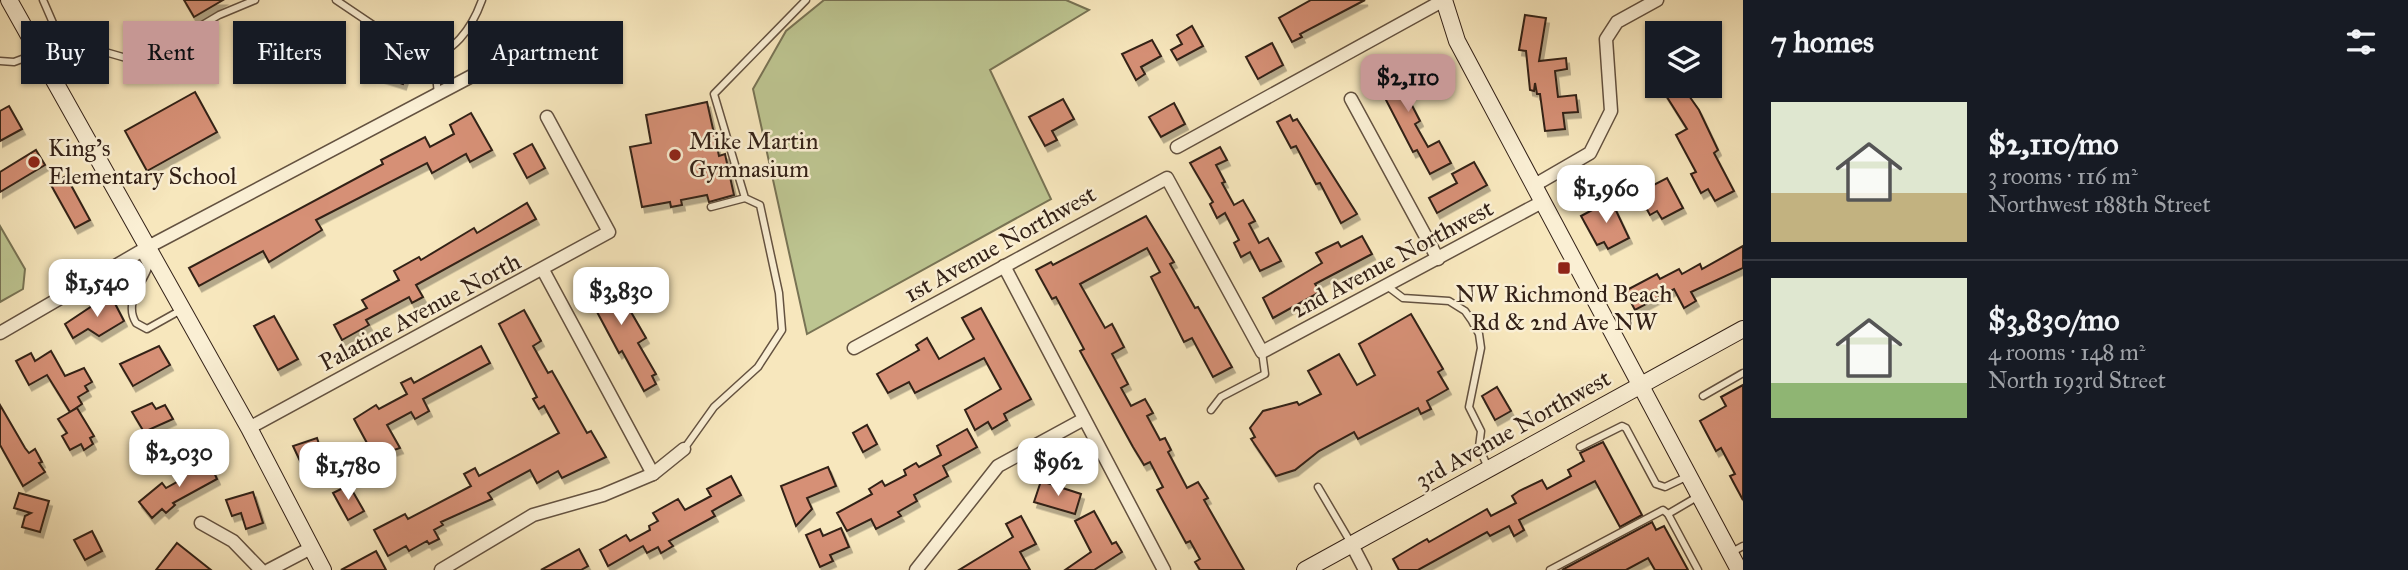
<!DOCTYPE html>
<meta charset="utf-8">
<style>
:root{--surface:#171b24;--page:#20242c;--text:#f1f3f6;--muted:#9ea1a6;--line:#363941;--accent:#c59692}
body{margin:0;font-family:"IM FELL Great Primer",serif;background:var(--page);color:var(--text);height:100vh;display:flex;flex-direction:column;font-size:26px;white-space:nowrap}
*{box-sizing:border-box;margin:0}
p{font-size:23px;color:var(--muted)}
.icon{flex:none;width:38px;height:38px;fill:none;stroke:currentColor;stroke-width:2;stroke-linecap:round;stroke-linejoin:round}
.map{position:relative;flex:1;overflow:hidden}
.side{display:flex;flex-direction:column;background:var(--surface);width:665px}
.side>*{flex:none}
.guide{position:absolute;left:21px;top:21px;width:665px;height:63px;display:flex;gap:14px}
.buttons{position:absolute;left:1645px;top:21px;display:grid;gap:14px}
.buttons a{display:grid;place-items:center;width:77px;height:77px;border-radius:0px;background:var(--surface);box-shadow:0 2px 5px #0004;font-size:35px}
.price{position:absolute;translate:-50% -60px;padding:0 16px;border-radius:14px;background:#fff;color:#222;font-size:23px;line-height:46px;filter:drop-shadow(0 2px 4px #0008)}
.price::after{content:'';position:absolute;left:50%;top:42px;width:21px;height:16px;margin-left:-10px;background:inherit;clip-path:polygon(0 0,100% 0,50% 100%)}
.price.on{background:var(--accent);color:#111}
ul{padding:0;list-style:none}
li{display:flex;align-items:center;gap:21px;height:175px;padding:0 28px}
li+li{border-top:2px solid var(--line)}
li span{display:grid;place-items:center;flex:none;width:196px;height:140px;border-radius:0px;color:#555}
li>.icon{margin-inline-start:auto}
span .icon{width:84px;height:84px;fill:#fffc;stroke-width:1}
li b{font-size:30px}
h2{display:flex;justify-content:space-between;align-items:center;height:84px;padding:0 28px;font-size:30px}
.chip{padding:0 24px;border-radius:0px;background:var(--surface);box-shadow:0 2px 5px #0004;font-size:24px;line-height:63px}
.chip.on{background:var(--accent);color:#111}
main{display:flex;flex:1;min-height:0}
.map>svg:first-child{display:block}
.green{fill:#bdc591;stroke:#787354;stroke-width:2}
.building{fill:#d69076;stroke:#332117;stroke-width:2;filter:url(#shadow)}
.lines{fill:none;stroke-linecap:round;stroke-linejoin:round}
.lane-casing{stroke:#645240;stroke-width:9}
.street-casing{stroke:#645240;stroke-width:15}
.secondary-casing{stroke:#332117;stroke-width:18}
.lane{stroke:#faefd4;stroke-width:6}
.street{stroke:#faefd4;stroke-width:12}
.secondary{stroke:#faefd4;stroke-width:16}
.poi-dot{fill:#8f2418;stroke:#faefd4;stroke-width:2.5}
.labels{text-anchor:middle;stroke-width:5;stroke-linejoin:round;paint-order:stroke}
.poi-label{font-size:24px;fill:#332117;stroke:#faefd4;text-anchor:start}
.street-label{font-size:24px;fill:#332117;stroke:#faefd4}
</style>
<main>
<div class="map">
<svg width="1743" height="570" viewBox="0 0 1743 570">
<defs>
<filter id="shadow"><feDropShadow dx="3" dy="5.5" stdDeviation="0" flood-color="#0004"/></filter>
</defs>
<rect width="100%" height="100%" fill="#f7e7bd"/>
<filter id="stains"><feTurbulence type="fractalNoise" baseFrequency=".00286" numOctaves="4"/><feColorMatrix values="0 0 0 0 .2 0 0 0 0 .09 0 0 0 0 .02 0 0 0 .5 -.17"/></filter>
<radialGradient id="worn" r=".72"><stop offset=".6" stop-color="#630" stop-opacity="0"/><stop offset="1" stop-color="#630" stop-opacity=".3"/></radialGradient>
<g class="green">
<path d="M824,0H1066L1089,10L990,70L1051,199L807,334L753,89L786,31Z"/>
<path d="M0,226L25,269L23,289L0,302Z"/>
</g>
<g class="building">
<path d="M184,0H223L194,17Z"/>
<path d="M1311,0H1365L1300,34L1302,37L1292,42L1279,18Z"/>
<path d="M1525,15L1546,18L1539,61L1566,58L1567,69L1555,71L1558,97L1576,95L1578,112L1563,113L1565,129L1545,131L1540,94H1537L1535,83L1534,91L1530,90L1526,51L1519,50Z"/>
<path d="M1192,26L1203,46L1177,60L1171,50L1182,44L1177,35Z"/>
<path d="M1152,40L1161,56L1141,67L1145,74L1136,80L1122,54Z"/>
<path d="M1272,43L1283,65L1258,79L1246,57Z"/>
<path d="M1398,59L1413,85L1404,90L1420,121L1415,124L1428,147L1439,141L1451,163L1430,174L1417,150L1413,152L1372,73Z"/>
<path d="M380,60L408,69L403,84L375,75Z"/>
<path d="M1660,86H1682L1699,110L1718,150L1714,153L1734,191L1715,201L1708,189L1701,193L1691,174L1696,172L1676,135L1687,129Z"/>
<path d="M195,92L217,132L147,171L125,131Z"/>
<path d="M1063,99L1074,119L1052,131L1057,140L1045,146L1029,117Z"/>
<path d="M707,102L719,156L725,154L734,195L709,202L707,195L681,200L682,205L671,207L670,202L642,207L630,147L651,143L646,115Z"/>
<path d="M1174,103L1185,124L1161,137L1149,117Z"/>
<path d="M9,106L22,129L0,141V111Z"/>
<path d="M471,113L492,150L470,162L466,154L432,173L427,163L316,220L322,230L269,262L263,251L199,286L189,268L383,164L381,160L425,137L430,147L454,134L450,125Z"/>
<path d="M1290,115L1293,121L1297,119L1357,214L1341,223L1320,183L1316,184L1296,146L1291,148L1277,122Z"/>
<path d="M532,144L545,168L527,178L514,154Z"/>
<path d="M1220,147L1227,160L1216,165L1225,182L1222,183L1234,205L1243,200L1255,221L1249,224L1259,243L1268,238L1281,261L1260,271L1250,252L1241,257L1234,243L1239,240L1225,213L1217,218L1210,204L1213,202L1190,163Z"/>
<path d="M36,150L45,165L0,192V172Z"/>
<path d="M1474,162L1487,185L1437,213L1429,198L1457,183L1452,174Z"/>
<path d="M66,176L90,220L75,228L51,185Z"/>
<path d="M1667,178L1683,208L1662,219L1657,211L1650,215L1638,193Z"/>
<path d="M1611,200L1629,238L1608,249L1604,242L1597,245L1581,216Z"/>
<path d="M527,203L536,219L416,285L423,297L412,303L409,297L366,320L369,325L342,340L334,325L367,308L362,300L399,280L394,271L419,257L421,260L474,228L477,233Z"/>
<path d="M1146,216L1174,262L1170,264L1186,292L1195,308L1198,307L1232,367L1213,377L1192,338L1184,342L1151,277L1160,272L1147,248L1080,284L1105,328L1112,324L1124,347L1112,354L1128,384L1121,388L1131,406L1145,399L1153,413L1147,416L1160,440L1165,438L1171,450L1168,452L1187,488L1198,482L1208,498L1204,500L1244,570H1200L1195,562L1200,559L1190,541L1186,543L1157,490L1163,487L1150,462L1144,465L1133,447L1080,351L1084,349L1056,297L1052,299L1036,270L1051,262L1053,265Z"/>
<path d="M1362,236L1372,254L1315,284L1320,292L1273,318L1263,298L1322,263L1316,253L1338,242L1341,247Z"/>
<path d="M1743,246V268L1691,292L1696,301L1684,308L1674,289L1635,310L1625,291L1657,274L1660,279L1679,269L1682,274L1700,264L1702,269Z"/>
<path d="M600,271L611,292L617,288L646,338L638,343L656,374L652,376L656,384L644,391L622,351L619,353L581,282Z"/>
<path d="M110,294L124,321L99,336L88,329L73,338L65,324Z"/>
<path d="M981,308L1031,399L1004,414L1007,420L992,429L988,422L975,430L965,410L1001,389L984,358L915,393L909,382L888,393L877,374L919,350L916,345L927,338L939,359L974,339L962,318Z"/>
<path d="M524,310L541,341L533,346L548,373L552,371L587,433L591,431L606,457L562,478L558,471L537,483L530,470L488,493L492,499L441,522L443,525L434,530L439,539L429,544L427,541L409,551L406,546L388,556L374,530L405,514L408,519L471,486L464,474L475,468L479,476L559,433L544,406L539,409L533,399L537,397L499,324Z"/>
<path d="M1411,314L1443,369L1438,372L1448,389L1427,401L1431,409L1421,414L1418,408L1358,439L1354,432L1319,451L1295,470L1276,476L1251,439L1255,437L1250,428L1263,411L1297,402L1299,405L1321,394L1308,371L1339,354L1357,385L1375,375L1359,344Z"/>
<path d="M274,316L298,359L278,370L254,326Z"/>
<path d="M159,346L170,365L133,386L120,364Z"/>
<path d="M481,346L490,363L423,399L429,411L415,419L411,412L387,425L400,448L388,452L387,449L374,456L354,419L376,405L379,409L407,394L401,383L411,378L414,383Z"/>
<path d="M51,351L65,376L84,368L92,382L85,386L88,391L78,397L82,404L70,412L47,375L29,385L16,361L31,353L35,361Z"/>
<path d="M1743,385V500L1730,476L1735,474L1721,448L1716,451L1700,421L1726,406L1721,397Z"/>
<path d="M1497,387L1511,411L1495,420L1482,396Z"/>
<path d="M152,403L156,409L165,405L173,419L144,432L132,412Z"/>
<path d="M0,405L25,448L29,453L35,449L42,462L39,463L45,472L23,486L0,445Z"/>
<path d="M77,408L94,436L90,438L93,444L84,450L81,444L70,450L62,436L67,433L58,419Z"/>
<path d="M867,425L877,444L863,452L853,433Z"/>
<path d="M967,429L977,447L943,466L948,476L914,495L917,501L898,512L901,516L876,529L871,519L847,531L837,513L872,494L869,489L882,481L885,486L906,475L904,470L916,463L919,467L941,455L937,446Z"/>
<path d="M317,438L328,471L308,478L293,446Z"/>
<path d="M1603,442L1642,515L1620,527L1595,481L1519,520L1524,530L1514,536L1509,526L1490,536L1487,532L1418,570H1399L1393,559L1418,544L1427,539L1429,542L1487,509L1491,516L1516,503L1512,496L1519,491L1542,480L1547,489L1571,476L1568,470L1584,461L1580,453Z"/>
<path d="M208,459L217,479L173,503L175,505L166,513L162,509L152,518L139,502L162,483L166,488L182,479L180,475Z"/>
<path d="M828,467L836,486L807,498L812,509L796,526L781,486Z"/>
<path d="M731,476L741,495L712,511L715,516L669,541L673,546L661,553L658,547L647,553L643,546L608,566L600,550L626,535L630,541L650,530L649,526L658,521L653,513L678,499L685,510L711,496L707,489Z"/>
<path d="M1041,481L1081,494L1075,514L1034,502Z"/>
<path d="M349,485L364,511L348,520L333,493Z"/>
<path d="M253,492L263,523L246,529L241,513L232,516L226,500Z"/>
<path d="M19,493L49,501L40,532L22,527L25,516L31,513L14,508Z"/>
<path d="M1094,511L1112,544L1116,542L1122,552L1094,570H1065L1091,552L1075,521Z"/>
<path d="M1021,516L1036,544L1020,552L1030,570H959L1013,537L1006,524Z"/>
<path d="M1652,522L1656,530L1664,526L1688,570H1655L1648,558L1626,570H1562Z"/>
<path d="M841,528L849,547L830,555L833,561L820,567L806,535L820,529L823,536Z"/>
<path d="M92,531L102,551L85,560L74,540Z"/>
<path d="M177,543L211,570H156Z"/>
<path d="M579,549L588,566L581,570H541Z"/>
<path d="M376,551L386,570H341Z"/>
</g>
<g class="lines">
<g class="lane-casing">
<g id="lane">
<path d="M43,0L60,39L140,62L219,15L255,0"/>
<path d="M336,0L422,58C453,56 472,28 482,0"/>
<path d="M434,57L438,94"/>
<path d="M0,61L14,62L38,53"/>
<path d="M711,207L745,198"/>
<path d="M140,252L148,268C141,286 124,303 136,323L147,329L181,310"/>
<path d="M1387,286L1403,298L1449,301L1465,311L1472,321L1479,334L1481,348L1469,407L1481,431L1479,447L1488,468"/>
<path d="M1703,396L1743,373"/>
<path d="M1211,410L1221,397L1265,374L1262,352"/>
<path d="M1580,447L1622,426L1626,428L1656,484L1665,487L1686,477"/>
<path d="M684,449L714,407L758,367L782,330L779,293L760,205L745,198L714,94L806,0"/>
<path d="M1318,487L1351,543"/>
<path d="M1668,514L1697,497"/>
<path d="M1732,552L1743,546"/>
<path d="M1550,570L1663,510L1668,514L1698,570"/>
</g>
</g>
<g class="street-casing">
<g id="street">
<path d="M1351,99L1438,259"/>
<path d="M1177,147L1444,0"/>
<path d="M1533,186L1590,153L1611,111L1606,39L1617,22L1657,0"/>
<path d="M1004,266L1164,570"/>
<path d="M543,270L653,474"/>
<path d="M0,333L148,247L485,69"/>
<path d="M854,348L1167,178L1262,352L1542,202"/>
<path d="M249,428L609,232L547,117"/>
<path d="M201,523L233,541L261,570"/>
<path d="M1352,545L1365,570"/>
<path d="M269,570L311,548"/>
<path d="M441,570L533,515L603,495L653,474L684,449"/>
<path d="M916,570L998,466L1084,419"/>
</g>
</g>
<g class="secondary-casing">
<g id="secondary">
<path d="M9,0L249,428L323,570"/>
<path d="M1444,0L1457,41L1739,570"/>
<path d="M1305,570L1743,329"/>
</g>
</g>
<use href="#lane" class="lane"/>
<use href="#street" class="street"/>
<use href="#secondary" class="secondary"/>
</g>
<g class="poi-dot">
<circle cx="675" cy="155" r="7"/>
<circle cx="34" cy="162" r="7"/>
<rect x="1557" y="261" width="14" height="14" rx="3.5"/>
</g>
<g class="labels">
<g class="poi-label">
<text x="689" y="149">Mike Martin<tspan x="689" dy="28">Gymnasium</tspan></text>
<text x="48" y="156">King's<tspan x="48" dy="28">Elementary School</tspan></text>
<text x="1564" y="302" text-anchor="middle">NW Richmond Beach<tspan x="1564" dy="28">Rd &amp; 2nd Ave NW</tspan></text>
</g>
<g class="street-label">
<text transform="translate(1000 244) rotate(-29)" y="8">1st Avenue Northwest</text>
<text transform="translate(1392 259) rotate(-28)" y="8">2nd Avenue Northwest</text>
<text transform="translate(420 312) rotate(-28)" y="8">Palatine Avenue North</text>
<text transform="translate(1513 429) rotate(-29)" y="8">3rd Avenue Northwest</text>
</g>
</g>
<rect width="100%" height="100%" filter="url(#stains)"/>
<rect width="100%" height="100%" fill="url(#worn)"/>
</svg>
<div class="buttons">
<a><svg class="icon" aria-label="layers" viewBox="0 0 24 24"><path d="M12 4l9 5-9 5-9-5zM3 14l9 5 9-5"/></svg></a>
</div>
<b class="price on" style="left:1408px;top:114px">$2,110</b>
<b class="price" style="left:1606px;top:225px">$1,960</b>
<b class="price" style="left:97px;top:319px">$1,540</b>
<b class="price" style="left:621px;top:327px">$3,830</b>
<b class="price" style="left:179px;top:489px">$2,030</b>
<b class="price" style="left:1058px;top:498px">$962</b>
<b class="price" style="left:348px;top:502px">$1,780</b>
<div class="guide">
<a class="chip">Buy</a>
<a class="chip on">Rent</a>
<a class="chip">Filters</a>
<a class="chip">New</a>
<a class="chip">Apartment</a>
</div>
</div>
<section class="side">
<h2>7 homes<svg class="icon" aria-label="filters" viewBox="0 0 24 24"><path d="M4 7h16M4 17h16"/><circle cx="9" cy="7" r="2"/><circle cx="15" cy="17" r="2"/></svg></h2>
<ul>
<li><span style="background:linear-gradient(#dfe7d0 65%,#c2b280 0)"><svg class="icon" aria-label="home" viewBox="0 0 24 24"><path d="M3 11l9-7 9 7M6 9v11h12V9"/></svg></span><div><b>$2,110/mo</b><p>3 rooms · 116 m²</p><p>Northwest 188th Street</p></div></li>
<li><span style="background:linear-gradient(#dfe7d0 75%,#8fb573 0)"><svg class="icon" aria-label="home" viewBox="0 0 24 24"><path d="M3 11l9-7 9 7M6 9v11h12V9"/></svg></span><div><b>$3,830/mo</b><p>4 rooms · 148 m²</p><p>North 193rd Street</p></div></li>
</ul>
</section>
</main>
